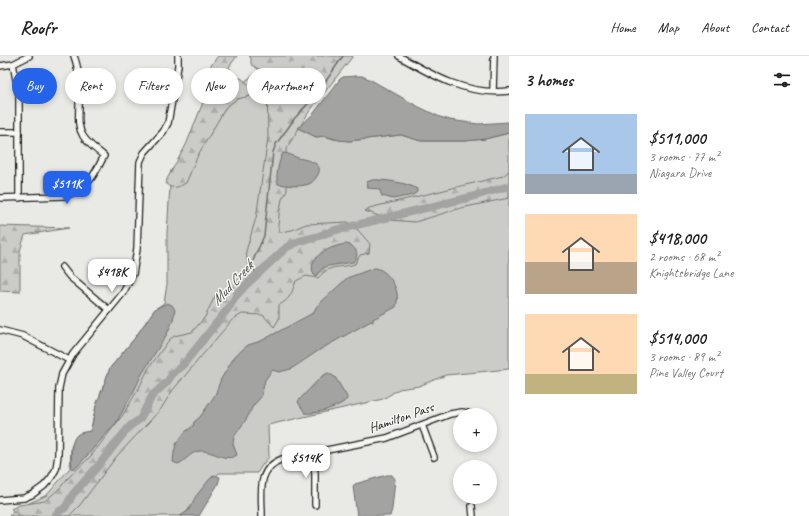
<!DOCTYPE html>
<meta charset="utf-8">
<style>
:root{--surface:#fff;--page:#f2f2f2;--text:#222;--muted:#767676;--line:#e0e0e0;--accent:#2563eb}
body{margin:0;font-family:Caveat,sans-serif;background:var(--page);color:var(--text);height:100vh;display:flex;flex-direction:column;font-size:15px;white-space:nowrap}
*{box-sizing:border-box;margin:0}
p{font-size:13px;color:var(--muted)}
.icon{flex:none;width:22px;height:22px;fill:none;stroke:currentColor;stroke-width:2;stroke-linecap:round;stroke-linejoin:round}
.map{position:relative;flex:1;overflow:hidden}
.drawer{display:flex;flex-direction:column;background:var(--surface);width:300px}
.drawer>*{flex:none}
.top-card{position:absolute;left:12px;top:12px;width:380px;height:36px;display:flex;gap:8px}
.fabs{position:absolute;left:453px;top:352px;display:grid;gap:8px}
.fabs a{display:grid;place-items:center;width:44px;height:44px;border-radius:50%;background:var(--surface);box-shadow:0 2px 6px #0003;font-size:20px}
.price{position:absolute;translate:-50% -34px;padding:0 9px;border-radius:8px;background:#fff;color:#222;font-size:13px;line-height:26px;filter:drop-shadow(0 1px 2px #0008)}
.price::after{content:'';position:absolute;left:50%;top:24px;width:12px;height:9px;margin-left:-6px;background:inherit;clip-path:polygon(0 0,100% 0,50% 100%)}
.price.selected{background:var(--accent);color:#fff}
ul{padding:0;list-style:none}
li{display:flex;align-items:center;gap:12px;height:100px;padding:0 16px}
li span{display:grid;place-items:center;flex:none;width:112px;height:80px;border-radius:0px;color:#555}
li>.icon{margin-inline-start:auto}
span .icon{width:48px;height:48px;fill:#fffc;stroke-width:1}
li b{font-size:17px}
h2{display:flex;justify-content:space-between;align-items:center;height:48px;padding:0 16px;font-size:17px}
.tag{padding:0 14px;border-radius:18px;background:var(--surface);box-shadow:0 2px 6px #0003;font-size:14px;line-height:36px}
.tag.selected{background:var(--accent);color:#fff}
header{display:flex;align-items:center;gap:24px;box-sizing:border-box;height:56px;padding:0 20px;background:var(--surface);border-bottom:1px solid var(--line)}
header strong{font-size:19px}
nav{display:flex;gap:22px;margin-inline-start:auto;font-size:14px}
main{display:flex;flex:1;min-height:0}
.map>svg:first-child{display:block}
.green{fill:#cbcbc7;stroke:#747472}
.forest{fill:url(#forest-firs);stroke:#747472}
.water{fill:#a3a3a1;stroke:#6d6d6c}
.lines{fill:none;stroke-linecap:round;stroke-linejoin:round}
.stream{stroke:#6d6d6c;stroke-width:1.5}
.river{stroke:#a3a3a1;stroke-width:8}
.minor-casing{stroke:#1c1c1c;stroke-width:8}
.minor{stroke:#f6f6f2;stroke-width:5.5}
.labels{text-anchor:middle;stroke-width:3;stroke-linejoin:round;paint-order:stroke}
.street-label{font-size:14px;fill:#1c1c1c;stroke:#f6f6f2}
.water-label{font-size:15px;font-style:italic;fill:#525251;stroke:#f6f6f2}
</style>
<header>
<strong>Roofr</strong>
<nav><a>Home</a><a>Map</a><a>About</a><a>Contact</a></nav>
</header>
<main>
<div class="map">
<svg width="509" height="460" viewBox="0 0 509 460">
<defs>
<pattern id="forest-firs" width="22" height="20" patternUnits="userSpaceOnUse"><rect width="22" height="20" fill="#cbcbc7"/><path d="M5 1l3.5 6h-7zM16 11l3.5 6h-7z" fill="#aeaeaa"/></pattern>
</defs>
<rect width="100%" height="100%" fill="#e9e9e5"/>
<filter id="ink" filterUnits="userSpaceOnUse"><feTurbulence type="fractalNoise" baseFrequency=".025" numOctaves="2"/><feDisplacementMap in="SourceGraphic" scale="8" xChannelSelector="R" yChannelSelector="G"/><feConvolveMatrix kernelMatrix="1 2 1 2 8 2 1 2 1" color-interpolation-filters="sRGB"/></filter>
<g filter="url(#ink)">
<path class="green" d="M266,9L298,72L316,81L325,80L333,83L349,85L401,79L421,85H465L485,83L509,77V313L446,319L419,330L399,333L383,343L268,369L269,401L263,408L257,417H219L183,460H9L14,454L47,439L70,412L71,391L75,382L79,378L90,375L91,373L96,350L110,312L134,283L155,253L164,247L167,228V177L171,114L188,99L230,37Z"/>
<g class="forest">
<path d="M218,0H237L229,11L235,22H241L250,30L256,32V37L250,40L237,43L226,51L198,99L186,127C178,131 173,134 166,128L167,123L186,89L208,34L209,12Z"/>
<path d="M249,0H353L309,56L286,93V112L287,135L282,143L279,159L278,170L280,176L292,174L306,168L348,166L358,174L370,188L369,197L360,199L355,208C338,213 331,207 318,222L306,220L296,225C292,236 290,244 279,249V263L274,271L263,259L242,258L232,264L172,335L161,353L116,401L80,449L69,460H24L18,459L11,453L19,449L45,445L60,432L67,423L91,400L122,360L139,332L148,313L169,284L174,280L192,276L205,261L217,236L231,234L248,211L246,195L256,162L268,82L267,24L262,16L251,8V2Z"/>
<path d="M509,115V142L461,152L415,166L390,164L365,155L369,152L503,120Z"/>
<path d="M0,170L69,172L25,179L20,195V236L0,235Z"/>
</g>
<g class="water">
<path d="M356,20H362L371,24L417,50L440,61L450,64L478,68L509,66V77L485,83L465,85H421L401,79L349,85L339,84L325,80L316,81L298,72L314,57L340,23L343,21Z"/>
<path d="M283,97C289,97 292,100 298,102C307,104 326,107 317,120C314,125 311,128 305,129C297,131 286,129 278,128C275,122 279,103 283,97Z"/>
<path d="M372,124C382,123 409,127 417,133V136L413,139L393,143L382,140L379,133L368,132L367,126Z"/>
<path d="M346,188C355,189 361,198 353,206L328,210L323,212L316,220L314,219C305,200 332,190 346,188Z"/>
<path d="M374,212C385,212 395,227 397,237C398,242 397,246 396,251L373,263V266L371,265L321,293L291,313L279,316L272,314L265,324L261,341L253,350L247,362L234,381L233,388L237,399C225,407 213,394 200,395C190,396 186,405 178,408L173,406L174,397L176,388L185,376L193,370L194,366L200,361L209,348L215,339L221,323L235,300L248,289L261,285L313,257L317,250L347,222Z"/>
<path d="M167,247L172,249L175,254L173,264L167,278L142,318L135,333L116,367L77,411L72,413C71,405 70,384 77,379C80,376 86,376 90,375L91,373L96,350L110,312L134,283L155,253Z"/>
<path d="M328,317L335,321L347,341V343C342,350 314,359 305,357L298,346L299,344L322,320Z"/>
<path d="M214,419L220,421L218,428L199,460H180L188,455L196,440L209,424Z"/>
<path d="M387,419H392L395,423L392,453L390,460H357L353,430L355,428Z"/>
</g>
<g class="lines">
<path class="stream" d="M256,219L252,207L264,180L273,96L276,88L288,72L294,63L317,38L343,0"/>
<path class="river" d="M55,460L58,456L65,452L73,438L99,409L120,382L130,370L140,363L152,340L168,325L173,317L183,309L230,250L236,240L246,229L287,191L300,185L316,181L332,175L471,141L509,130"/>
<g class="minor-casing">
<g id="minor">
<path d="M399,0C433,20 468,40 509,35"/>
<path d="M13,8L19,39V142"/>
<path d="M0,10L13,8L29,0"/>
<path d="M493,35L494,0"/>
<path d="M0,76H19"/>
<path d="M0,142L64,140C88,133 94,120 104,100C97,94 88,88 83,80C77,70 79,60 79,50C80,33 80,15 74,0"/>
<path d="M62,211L70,221L109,254"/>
<path d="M0,274L23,280L69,304"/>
<path d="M422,369L434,401"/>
<path d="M311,397L315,417V449"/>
<path d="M0,444L24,442L33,438L44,430L51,422L56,413L58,399L59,332L62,318L73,298L123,237L133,218L137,193L140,106L144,97L163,76L168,67L178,10V0"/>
<path d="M472,450L473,460"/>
<path d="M262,460C262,437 256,413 282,403L387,382L450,358L462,356L475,359"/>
</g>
</g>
<use href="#minor" class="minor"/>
</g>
</g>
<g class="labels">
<g class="street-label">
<text transform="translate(401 361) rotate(-19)" y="5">Hamilton Pass</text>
</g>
<g class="water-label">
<text transform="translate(232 227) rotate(-47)" y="5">Mud Creek</text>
</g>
</g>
</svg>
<div class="fabs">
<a>+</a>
<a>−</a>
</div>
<b class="price selected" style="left:67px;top:149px">$511K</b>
<b class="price" style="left:112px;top:237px">$418K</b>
<b class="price" style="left:306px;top:423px">$514K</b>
<div class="top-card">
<a class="tag selected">Buy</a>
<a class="tag">Rent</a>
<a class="tag">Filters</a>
<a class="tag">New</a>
<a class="tag">Apartment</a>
</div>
</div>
<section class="drawer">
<h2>3 homes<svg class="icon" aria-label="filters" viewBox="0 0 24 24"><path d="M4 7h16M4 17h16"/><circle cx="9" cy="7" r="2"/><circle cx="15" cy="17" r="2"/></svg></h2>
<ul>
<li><span style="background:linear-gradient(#a9c7e8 75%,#9aa5b1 0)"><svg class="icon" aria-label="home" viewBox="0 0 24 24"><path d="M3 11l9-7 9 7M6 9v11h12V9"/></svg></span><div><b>$511,000</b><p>3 rooms · 77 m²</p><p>Niagara Drive</p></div></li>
<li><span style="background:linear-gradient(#ffd9b3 60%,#b9a48a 0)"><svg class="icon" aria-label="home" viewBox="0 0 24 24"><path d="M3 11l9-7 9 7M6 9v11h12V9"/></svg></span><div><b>$418,000</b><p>2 rooms · 68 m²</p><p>Knightsbridge Lane</p></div></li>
<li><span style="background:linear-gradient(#ffd9b3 75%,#c2b280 0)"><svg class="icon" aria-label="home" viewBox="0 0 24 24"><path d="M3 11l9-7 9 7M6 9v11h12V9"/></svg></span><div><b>$514,000</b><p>3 rooms · 89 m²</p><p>Pine Valley Court</p></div></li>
</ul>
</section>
</main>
